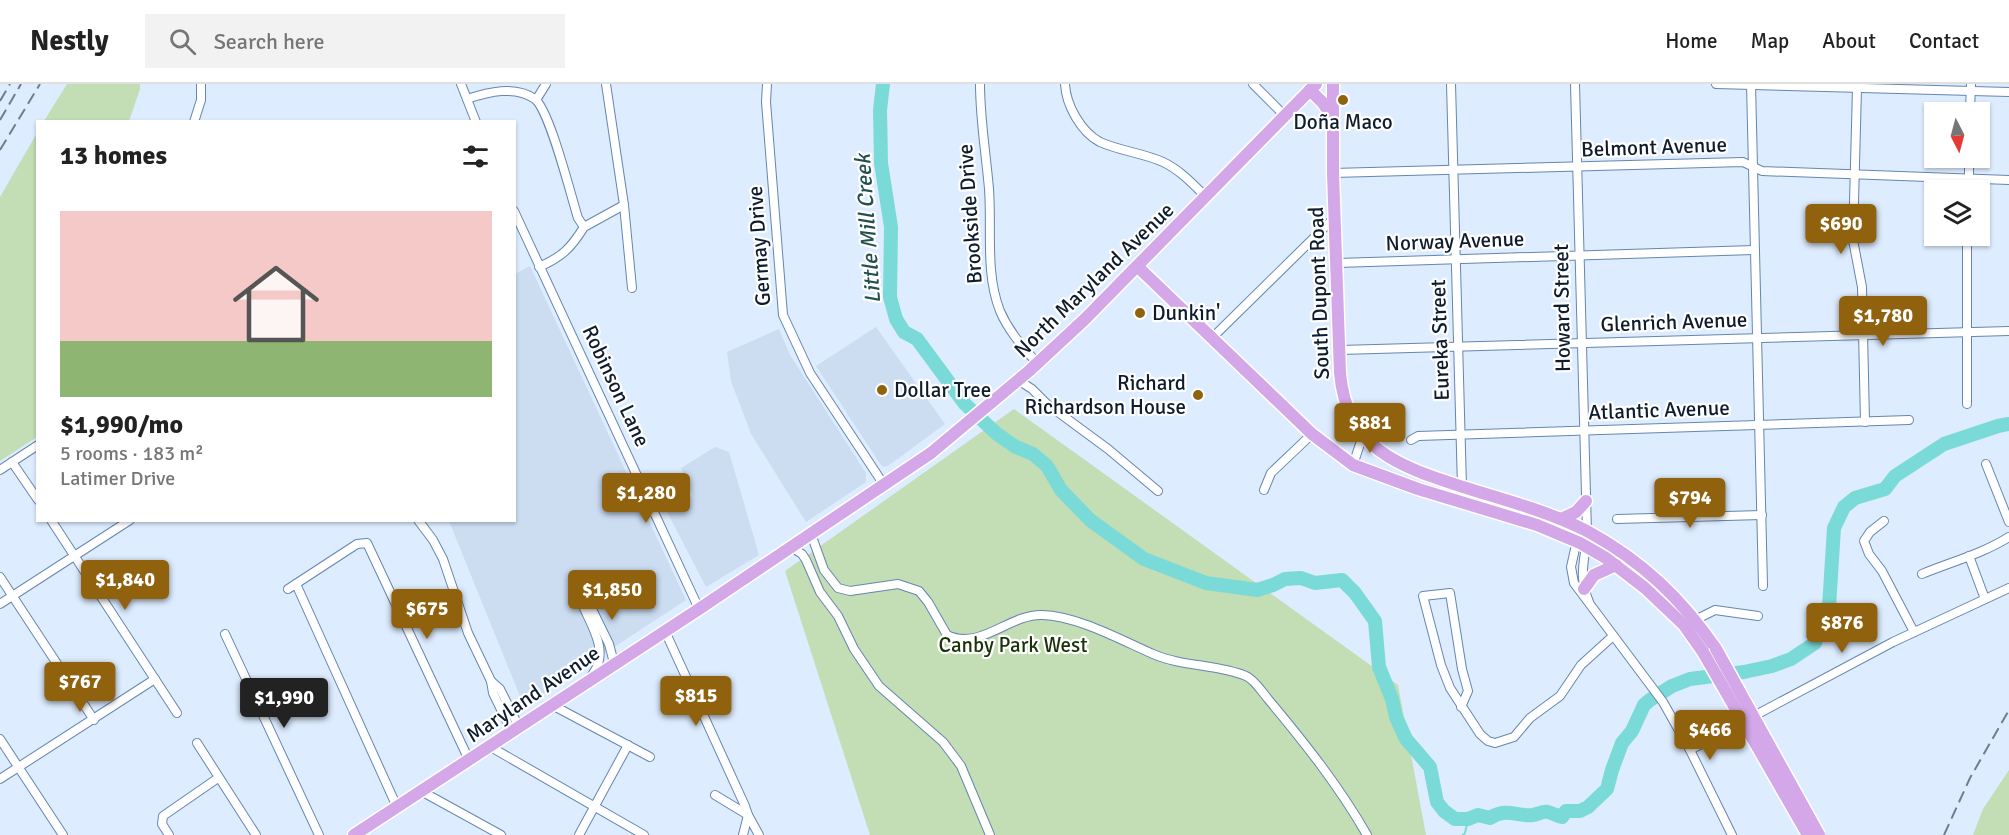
<!DOCTYPE html>
<meta charset="utf-8">
<style>
:root{--surface:#fff;--page:#f2f2f2;--text:#222;--muted:#767676;--line:#e0e0e0;--accent:#91620e}
body{margin:0;font-family:Signika,sans-serif;background:var(--page);color:var(--text);height:100vh;display:flex;flex-direction:column;font-size:22px;white-space:nowrap}
*{box-sizing:border-box;margin:0}
p{font-size:20px;color:var(--muted)}
.icon{flex:none;width:33px;height:33px;fill:none;stroke:currentColor;stroke-width:2;stroke-linecap:round;stroke-linejoin:round}
.map{position:relative;flex:1;overflow:hidden}
.details{position:absolute;left:36px;top:36px;width:480px;height:402px;display:flex;flex-direction:column;background:var(--surface);border-radius:0px;box-shadow:0 2px 4px #0004}
.details>*{flex:none}
.needle{width:39px;rotate:174deg}
.controls{position:absolute;left:1924px;top:18px;display:grid;gap:12px}
.controls a{display:grid;place-items:center;width:66px;height:66px;border-radius:0px;background:var(--surface);box-shadow:0 2px 4px #0004;font-size:30px}
.price{position:absolute;translate:-50% -51px;padding:0 14px;border-radius:6px;background:var(--accent);color:#fff;font-size:20px;line-height:39px;filter:drop-shadow(0 2px 3px #0008)}
.price::after{content:'';position:absolute;left:50%;top:36px;width:18px;height:14px;margin-left:-9px;background:inherit;clip-path:polygon(0 0,100% 0,50% 100%)}
.price.current{background:#222;color:#fff}
ul{padding:0;list-style:none}
li{display:grid;align-content:center;gap:12px;height:318px;padding:0 24px}
li+li{border-top:2px solid var(--line)}
li span{display:grid;place-items:center;height:186px;border-radius:0px;color:#555}
li>.icon{margin-inline-start:auto}
span .icon{width:108px;height:108px;fill:#fffc;stroke-width:1}
li b{font-size:26px}
h2{display:flex;justify-content:space-between;align-items:center;height:72px;padding:0 24px;font-size:26px}
header{display:flex;align-items:center;gap:36px;box-sizing:border-box;height:84px;padding:0 30px;background:var(--surface);border-bottom:2px solid var(--line)}
header strong{font-size:28px}
nav{display:flex;gap:33px;margin-inline-start:auto;font-size:21px}
.search{width:420px;height:54px;background:var(--page);display:flex;align-items:center;gap:15px;box-sizing:border-box;padding:0 21px;border-radius:0px;color:var(--muted);font-size:22px}
.map>svg:first-child{display:block}
.built{fill:#ccddf2}
.green{fill:#c3ddb5}
.lines{fill:none;stroke-linecap:round;stroke-linejoin:round}
.stream{stroke:#7adad8;stroke-width:2}
.river{stroke:#7adad8;stroke-width:14}
.minor-casing{stroke:#6586b0;stroke-width:10}
.primary-casing{stroke:#fff;stroke-width:15}
.minor{stroke:#fff;stroke-width:8}
.primary{stroke:#d3a7e8;stroke-width:12}
.rail{stroke:#6f7d8e;stroke-width:2;stroke-dasharray:12 6;stroke-linecap:butt}
.primary-bridge-casing{stroke:#fff;stroke-width:15;stroke-linecap:butt}
.primary-bridge{stroke:#d3a7e8;stroke-width:12}
.poi-dot{fill:#91620e;stroke:#fff;stroke-width:2}
.labels{text-anchor:middle;stroke-width:4.5;stroke-linejoin:round;paint-order:stroke}
.poi-label{font-size:21px;fill:#0f1c2d;stroke:#fff;text-anchor:start}
.street-label{font-size:21px;fill:#0f1c2d;stroke:#fff}
.park-label{font-size:21px;fill:#1b3309;stroke:#fff}
.water-label{font-size:22px;font-style:italic;fill:#244f4f;stroke:#fff}
</style>
<header>
<strong>Nestly</strong>
<div class="search"><svg class="icon" aria-label="search" viewBox="0 0 24 24"><circle cx="10" cy="10" r="6"/><path d="M15 15l6 6"/></svg>Search here</div>
<nav><a>Home</a><a>Map</a><a>About</a><a>Contact</a></nav>
</header>
<div class="map">
<svg width="2009" height="751" viewBox="0 0 2009 751">
<rect width="100%" height="100%" fill="#ddecfe"/>
<g class="built">
<path d="M530,182L686,516L524,622L449,437L514,436L515,190Z"/>
<path d="M876,243L945,340L888,382L884,383L881,381L816,282Z"/>
<path d="M779,245L790,271L866,389V398L806,438L751,350L731,297L727,268Z"/>
<path d="M715,363L729,368L759,471L706,503L665,424L693,412L681,384Z"/>
</g>
<g class="green">
<path d="M67,0H140V5L129,37H44Z"/>
<path d="M37,49V353L0,377V113Z"/>
<path d="M1014,325L1398,601L1426,751H870L785,487Z"/>
<path d="M2009,686V751H1973L1983,725Z"/>
</g>
<g class="lines">
<path class="stream" d="M1463,751L1465,749L1468,735"/>
<path class="river" d="M883,0L880,26L881,79L891,143L890,213L896,235L904,248L917,255L965,320L997,350L1016,363L1033,370L1047,382L1061,406L1090,436L1144,475L1206,499L1257,506L1273,501L1285,495L1301,494L1315,499L1342,496L1355,509L1375,537L1379,583L1392,615L1396,633L1406,655L1430,683L1437,718L1444,727L1455,735H1468L1478,731L1490,734C1507,723 1516,733 1533,731C1539,730 1542,727 1548,728C1552,729 1557,732 1562,733L1566,727H1580L1588,723L1607,705L1612,686L1622,659L1632,647L1644,621L1650,616L1672,602L1690,595L1744,588L1772,582L1791,575L1815,559L1829,523L1834,444L1844,423L1855,414L1885,405L1895,392L1944,360L1998,342L2009,340"/>
<g class="minor-casing">
<g id="minor">
<path d="M461,0L476,38"/>
<path d="M606,0L624,121L632,204"/>
<path d="M767,0L766,18L783,231L810,289L884,401"/>
<path d="M980,0C980,35 986,70 989,105C992,145 985,189 1000,227C1009,248 1023,263 1037,279"/>
<path d="M1065,0C1066,21 1081,48 1100,58C1120,67 1143,69 1163,78C1180,86 1193,100 1206,113"/>
<path d="M1253,0L1285,32"/>
<path d="M1451,0L1462,403"/>
<path d="M1575,0L1587,448C1586,476 1577,489 1589,518"/>
<path d="M1716,0L2009,8"/>
<path d="M1751,0L1763,502"/>
<path d="M1857,4L1853,156L1862,203L1865,338"/>
<path d="M467,15C488,8 515,1 535,15C550,27 571,112 578,134L584,143C571,164 562,173 539,183"/>
<path d="M536,16L546,0"/>
<path d="M1970,28L1971,0"/>
<path d="M194,38L201,16V0"/>
<path d="M1333,89L1743,78L1762,87L2009,96"/>
<path d="M1969,106V74"/>
<path d="M514,127L699,525"/>
<path d="M584,143L624,121"/>
<path d="M1337,179L1754,166"/>
<path d="M1213,253L1335,133"/>
<path d="M1340,266L2009,247"/>
<path d="M1018,296L1032,305L1047,320L1108,365L1158,407"/>
<path d="M1967,320V152"/>
<path d="M1411,356L1418,352L1909,336"/>
<path d="M12,378L38,416"/>
<path d="M1986,380L2009,438"/>
<path d="M1353,381L1363,351"/>
<path d="M0,386L38,361"/>
<path d="M1264,406L1271,389L1312,350"/>
<path d="M1617,435L1762,431"/>
<path d="M51,436L177,629"/>
<path d="M418,436L433,456L443,475L468,549L491,597L493,609L512,648"/>
<path d="M1884,437L1870,448L1864,457L1869,470L1882,487L1914,548"/>
<path d="M811,450L824,486L838,504L850,507L898,500L919,507L928,518L947,551C980,567 1009,530 1042,531C1078,532 1121,556 1153,570C1183,583 1217,580 1246,592C1254,595 1262,608 1268,615C1304,658 1339,702 1367,751"/>
<path d="M1577,456L1571,483L1574,499L1663,618L1690,666L1732,751"/>
<path d="M791,463L802,470L806,476L820,508L838,532L854,565L879,602L943,658L961,682L990,751"/>
<path d="M1969,472L1985,515"/>
<path d="M1922,490C1951,478 1982,470 2009,453"/>
<path d="M0,493L94,636"/>
<path d="M296,500L397,723"/>
<path d="M577,502L582,514V520C592,543 610,568 592,591"/>
<path d="M288,505L357,460L367,459L469,676"/>
<path d="M582,514L588,517L609,560L614,579"/>
<path d="M0,520L130,436"/>
<path d="M1691,538L1715,526L1758,532"/>
<path d="M665,547L745,722L748,731L743,751"/>
<path d="M225,550L319,751"/>
<path d="M491,597L500,605L519,643"/>
<path d="M552,621L650,673"/>
<path d="M1461,623L1468,607L1462,585L1450,509L1423,512L1441,581L1450,604L1480,650L1488,657L1495,659L1514,653L1530,634L1560,612L1581,581L1613,552"/>
<path d="M0,655L63,751"/>
<path d="M197,659L256,751"/>
<path d="M489,662L644,751"/>
<path d="M1690,666L1893,558L2009,504"/>
<path d="M0,695L155,595"/>
<path d="M421,707L501,751"/>
<path d="M715,711L748,731L759,751"/>
<path d="M169,751L162,740L163,732L218,694"/>
<path d="M579,751L628,661"/>
</g>
</g>
<g class="primary-casing">
<g id="primary">
<path d="M1333,0V89L1340,289C1347,366 1399,382 1463,403C1504,416 1548,427 1587,447C1642,477 1681,514 1716,565"/>
<path d="M1310,6L1323,19L1332,33"/>
<path d="M1138,183L1312,350L1353,381L1418,405L1537,441L1580,459L1606,474L1645,504L1684,541L1703,568"/>
<path d="M1561,435L1576,428L1586,417"/>
<path d="M1584,505L1594,491L1616,481"/>
<path d="M354,751L699,525L931,369L1029,287L1085,235L1316,0"/>
</g>
</g>
<use href="#minor" class="minor"/>
<use href="#primary" class="primary"/>
<g class="rail">
<path d="M0,17L10,0"/>
<path d="M0,36L21,0"/>
<path d="M0,66L40,0"/>
<path d="M1944,751L1970,694L2009,626"/>
</g>
<g class="primary-bridge-casing">
<g id="primary-bridge">
<path d="M1716,565L1819,751"/>
<path d="M1703,568L1808,751"/>
</g>
</g>
<use href="#primary-bridge" class="primary-bridge"/>
</g>
<g class="poi-dot">
<circle cx="1343" cy="16" r="6"/>
<circle cx="1140" cy="229" r="6"/>
<circle cx="882" cy="306" r="6"/>
<circle cx="1198" cy="311" r="6"/>
</g>
<g class="labels">
<g class="poi-label">
<text x="1343" y="45" text-anchor="middle">Doña Maco</text>
<text x="1152" y="236">Dunkin'</text>
<text x="1186" y="306" text-anchor="end">Richard<tspan x="1186" dy="24">Richardson House</tspan></text>
<text x="894" y="313">Dollar Tree</text>
</g>
<g class="street-label">
<text transform="translate(1654 63) rotate(-2)" y="7">Belmont Avenue</text>
<text transform="translate(970 130) rotate(-94)" y="7">Brookside Drive</text>
<text transform="translate(1455 157) rotate(-2)" y="7">Norway Avenue</text>
<text transform="translate(759 162) rotate(-94)" y="7">Germay Drive</text>
<text transform="translate(1094 196) rotate(-44)" y="7">North Maryland Avenue</text>
<text transform="translate(1319 209) rotate(-92)" y="7">South Dupont Road</text>
<text transform="translate(1562 224) rotate(-91)" y="7">Howard Street</text>
<text transform="translate(1674 238) rotate(-2)" y="7">Glenrich Avenue</text>
<text transform="translate(1440 256) rotate(-92)" y="7">Eureka Street</text>
<text transform="translate(616 302) rotate(65)" y="7">Robinson Lane</text>
<text transform="translate(1659 326) rotate(-2)" y="7">Atlantic Avenue</text>
<text transform="translate(533 610) rotate(-34)" y="7">Maryland Avenue</text>
</g>
<g class="park-label">
<text x="1013" y="568">Canby Park West</text>
</g>
<g class="water-label">
<text transform="translate(867 145) rotate(-94)" y="8">Little Mill Creek</text>
</g>
</g>
</svg>
<div class="controls">
<a><svg class="needle" viewBox="-14 -14 28 28"><path d="M0-13l5 13h-10z" fill="#e53935"/><path d="M0 13l5-13h-10z" fill="#767676"/></svg></a>
<a><svg class="icon" aria-label="layers" viewBox="0 0 24 24"><path d="M12 4l9 5-9 5-9-5zM3 14l9 5 9-5"/></svg></a>
</div>
<b class="price" style="left:1841px;top:171px">$690</b>
<b class="price" style="left:1883px;top:263px">$1,780</b>
<b class="price" style="left:1370px;top:370px">$881</b>
<b class="price" style="left:646px;top:440px">$1,280</b>
<b class="price" style="left:1690px;top:445px">$794</b>
<b class="price" style="left:125px;top:527px">$1,840</b>
<b class="price" style="left:612px;top:537px">$1,850</b>
<b class="price" style="left:427px;top:556px">$675</b>
<b class="price" style="left:1842px;top:570px">$876</b>
<b class="price" style="left:80px;top:629px">$767</b>
<b class="price" style="left:696px;top:643px">$815</b>
<b class="price current" style="left:284px;top:645px">$1,990</b>
<b class="price" style="left:1710px;top:677px">$466</b>
<section class="details">
<h2>13 homes<svg class="icon" aria-label="filters" viewBox="0 0 24 24"><path d="M4 7h16M4 17h16"/><circle cx="9" cy="7" r="2"/><circle cx="15" cy="17" r="2"/></svg></h2>
<ul>
<li><span style="background:linear-gradient(#f6c9c9 70%,#8fb573 0)"><svg class="icon" aria-label="home" viewBox="0 0 24 24"><path d="M3 11l9-7 9 7M6 9v11h12V9"/></svg></span><div><b>$1,990/mo</b><p>5 rooms · 183 m²</p><p>Latimer Drive</p></div></li>
</ul>
</section>
</div>
